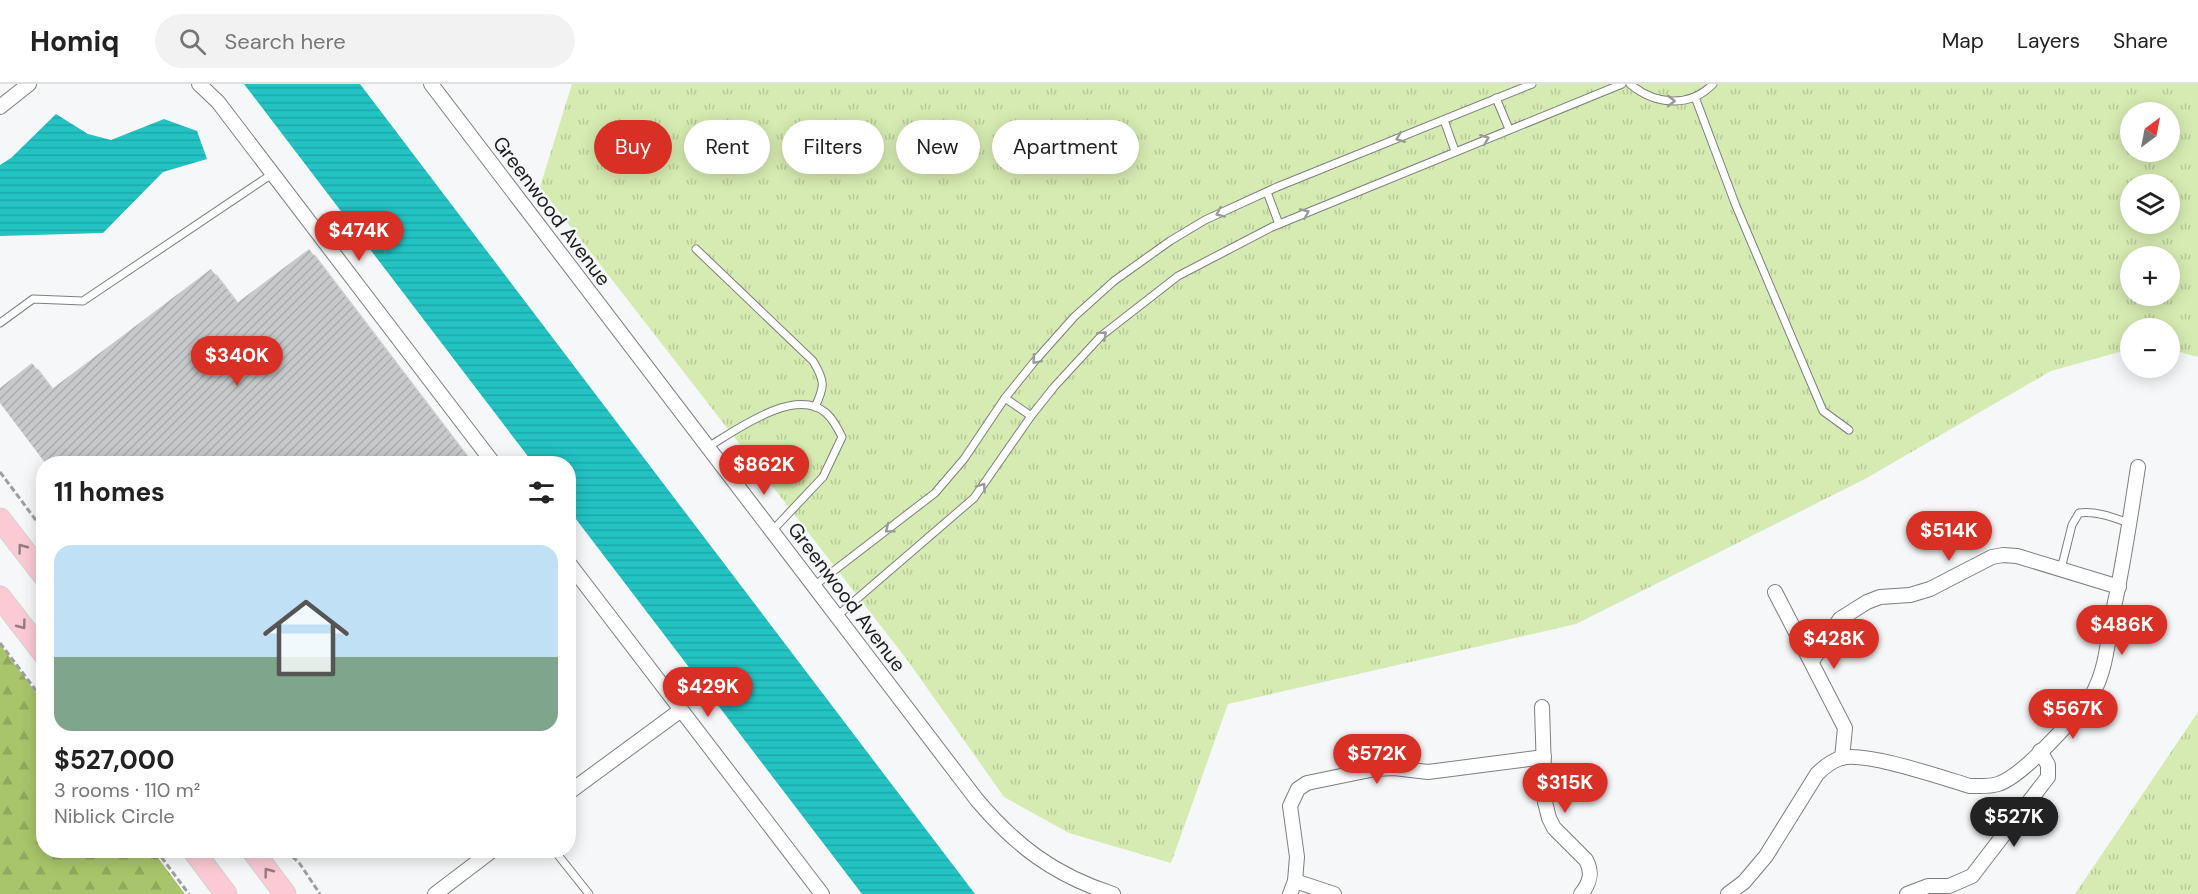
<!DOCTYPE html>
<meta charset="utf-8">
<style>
:root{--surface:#fff;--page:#f2f2f2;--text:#222;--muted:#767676;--line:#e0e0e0;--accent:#d93025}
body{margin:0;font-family:"DM Sans",sans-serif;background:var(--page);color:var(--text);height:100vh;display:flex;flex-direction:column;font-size:22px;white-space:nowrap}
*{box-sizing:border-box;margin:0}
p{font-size:20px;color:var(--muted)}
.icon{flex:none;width:33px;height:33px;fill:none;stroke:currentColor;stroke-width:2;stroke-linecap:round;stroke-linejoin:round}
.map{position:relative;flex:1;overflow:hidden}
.side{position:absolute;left:36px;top:372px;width:540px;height:402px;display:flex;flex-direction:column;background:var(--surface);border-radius:24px;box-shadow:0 3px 15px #0003}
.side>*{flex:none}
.banner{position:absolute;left:594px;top:36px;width:570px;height:54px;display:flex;gap:12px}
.needle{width:39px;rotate:32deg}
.controls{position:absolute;left:2120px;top:18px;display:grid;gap:12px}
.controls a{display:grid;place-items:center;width:60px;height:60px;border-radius:50%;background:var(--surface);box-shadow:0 3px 15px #0003;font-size:30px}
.price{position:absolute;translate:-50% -51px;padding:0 14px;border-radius:21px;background:var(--accent);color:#fff;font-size:20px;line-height:39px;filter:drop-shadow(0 2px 3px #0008)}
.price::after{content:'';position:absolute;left:50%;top:36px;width:18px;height:14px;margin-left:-9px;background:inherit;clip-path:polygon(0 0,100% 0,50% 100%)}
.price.active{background:#222;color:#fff}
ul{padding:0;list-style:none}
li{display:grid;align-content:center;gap:12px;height:318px;padding:0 18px}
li+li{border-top:2px solid var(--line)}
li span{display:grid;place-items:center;height:186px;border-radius:18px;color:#555}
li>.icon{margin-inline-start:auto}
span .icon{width:108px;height:108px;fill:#fffc;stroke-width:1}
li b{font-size:26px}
h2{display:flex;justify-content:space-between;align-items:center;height:72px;padding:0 18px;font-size:26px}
.pill{padding:0 21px;border-radius:27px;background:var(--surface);box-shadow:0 3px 15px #0003;font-size:21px;line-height:54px}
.pill.active{background:var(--accent);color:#fff}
header{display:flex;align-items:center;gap:36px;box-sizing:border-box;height:84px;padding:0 30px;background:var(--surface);border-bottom:2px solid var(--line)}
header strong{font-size:28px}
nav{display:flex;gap:33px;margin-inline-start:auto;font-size:21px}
.search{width:420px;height:54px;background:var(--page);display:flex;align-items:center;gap:15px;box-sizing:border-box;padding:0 21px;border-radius:33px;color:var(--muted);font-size:22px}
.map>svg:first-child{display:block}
.grass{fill:url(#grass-tufts);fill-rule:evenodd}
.forest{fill:url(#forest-firs)}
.water{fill:url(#water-rules)}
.building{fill:url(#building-hatch);filter:url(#shadow)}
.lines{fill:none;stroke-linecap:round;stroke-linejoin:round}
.service-casing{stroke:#7d7e80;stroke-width:9}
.minor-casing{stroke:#7d7e80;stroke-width:16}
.primary-casing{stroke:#d1d2d2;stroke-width:23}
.path{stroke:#9d9ea0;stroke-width:3;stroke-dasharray:6 3;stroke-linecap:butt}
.service{stroke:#fff;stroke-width:7}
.minor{stroke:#fff;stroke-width:14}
.primary{stroke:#fbcad5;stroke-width:21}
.oneway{stroke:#989999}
.oneway2{stroke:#967c82}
.labels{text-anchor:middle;stroke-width:4.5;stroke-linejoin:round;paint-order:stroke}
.street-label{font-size:20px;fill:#1b1c1c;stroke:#f6f7f9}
</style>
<header>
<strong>Homiq</strong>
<div class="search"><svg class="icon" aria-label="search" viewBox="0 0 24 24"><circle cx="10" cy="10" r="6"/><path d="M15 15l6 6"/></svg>Search here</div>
<nav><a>Map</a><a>Layers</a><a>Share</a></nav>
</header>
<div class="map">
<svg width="2198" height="810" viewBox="0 0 2198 810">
<defs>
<pattern id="grass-tufts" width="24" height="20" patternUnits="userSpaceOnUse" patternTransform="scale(1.5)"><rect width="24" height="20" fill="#d6ebb1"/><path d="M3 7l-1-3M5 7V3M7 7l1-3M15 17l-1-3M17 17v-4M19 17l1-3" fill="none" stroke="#b7c998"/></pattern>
<pattern id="forest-firs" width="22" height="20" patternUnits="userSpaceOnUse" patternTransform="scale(1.5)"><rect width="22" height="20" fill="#a8c56b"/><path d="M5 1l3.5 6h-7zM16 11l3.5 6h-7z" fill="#90a95c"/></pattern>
<pattern id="water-rules" width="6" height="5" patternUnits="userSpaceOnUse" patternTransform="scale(1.5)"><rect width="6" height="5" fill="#23c3c3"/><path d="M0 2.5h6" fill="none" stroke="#1fa7a7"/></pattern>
<pattern id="building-hatch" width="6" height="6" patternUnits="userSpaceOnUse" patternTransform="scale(1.5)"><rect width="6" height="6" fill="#c8c9cb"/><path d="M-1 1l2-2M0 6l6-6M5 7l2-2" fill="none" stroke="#abacae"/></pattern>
<filter id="shadow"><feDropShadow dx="5.5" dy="5.5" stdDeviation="0" flood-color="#0004"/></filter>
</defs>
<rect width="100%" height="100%" fill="#f6f7f9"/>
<g class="grass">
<path d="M572,0H2198V273L2169,265V244H2130V265L2051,287L1865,395L1576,540L1228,620L1171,779L1069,749L1004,713L908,577L540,103ZM2130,28H2169V68H2130ZM2130,100H2169V140H2130ZM2130,172H2169V212H2130Z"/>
<path d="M2198,628V810H2075Z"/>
</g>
<path class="forest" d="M0,560L43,618L44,766L153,767L185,810H0Z"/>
<g class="water">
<path d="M244,0H360L975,810H862L569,426L568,380L533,379Z"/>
<path d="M56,30L88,50L111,56L164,35L197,47L207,75L163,88L103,149L0,152V81L11,74Z"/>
</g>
<path class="building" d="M309,165L468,374L461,380H400L396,374L389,380H46L0,319V304L32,279L52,305L211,185L237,219Z"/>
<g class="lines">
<g class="service-casing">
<g id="service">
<path d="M1630,0C1654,20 1689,25 1713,0"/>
<path d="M1695,13L1736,122L1823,327L1849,346"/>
<path d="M1496,14L1509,45"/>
<path d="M1444,36L1455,67"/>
<path d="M1267,108L1279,140"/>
<path d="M696,165L813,277C825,297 825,302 815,323"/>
<path d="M0,239L33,215L83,217L272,90"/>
<path d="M1005,314L1031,332"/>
<path d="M708,363C735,347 795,302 826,329C834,336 838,345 842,353L823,393L772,447"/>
<path d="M2061,485L2072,441L2079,429C2097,427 2112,433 2129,439"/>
<path d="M814,502L935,409L964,375L1005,314L1034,278L1074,233L1114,197L1170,157L1205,136L1277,103L1532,0"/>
<path d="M837,532L974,414L1031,332L1054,303L1101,252L1178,192L1272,143L1622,0"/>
<path d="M554,766L589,810"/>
</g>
</g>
<g class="minor-casing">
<g id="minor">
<path d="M199,0L218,18L494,380"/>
<path d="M431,0L977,716C1016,762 1054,791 1113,810"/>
<path d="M0,23L29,0"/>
<path d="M568,478L822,810"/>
<path d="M1775,508L1845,644L1842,674"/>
<path d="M1812,577L1840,535L1867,518L1880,513L1910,511L1930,505L1992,473L2003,471L2017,472L2119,503"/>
<path d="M1542,623L1545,718L1549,734L1554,744L1586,776C1593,789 1590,799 1581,810"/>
<path d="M568,709L681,626"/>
<path d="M1295,797L1334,810"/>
<path d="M435,810L493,766"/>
<path d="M1290,810L1295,797L1297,773L1290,722L1298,705L1307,699L1375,685L1394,684L1428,688L1544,673"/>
<path d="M1728,810L1744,798L1766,772L1817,690C1824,683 1832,677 1841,674C1865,667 1943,694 1970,702C1980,702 1989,703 1998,700C2023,692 2064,643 2084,623C2107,594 2107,558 2114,523C2124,477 2131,429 2138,383"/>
<path d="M1907,810L1928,802H1949L1972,792L2048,693V681L2040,667"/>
</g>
</g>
<g class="primary-casing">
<g id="primary">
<path d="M0,435L44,492"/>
<path d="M0,513L44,570"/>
<path d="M193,766L226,810"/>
<path d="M252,766L285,810"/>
</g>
</g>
<g class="path">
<path d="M0,388L44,447"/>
<path d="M0,559L44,617"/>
<path d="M156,766L189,810"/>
<path d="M286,766L300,780L320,810"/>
</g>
<use href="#service" class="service"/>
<use href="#minor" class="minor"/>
<use href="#primary" class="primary"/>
</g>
<defs><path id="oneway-chevron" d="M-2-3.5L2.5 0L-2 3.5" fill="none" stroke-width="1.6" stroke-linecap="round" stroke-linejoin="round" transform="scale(1.5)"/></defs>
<g class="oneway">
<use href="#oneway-chevron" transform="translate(1671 17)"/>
<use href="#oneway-chevron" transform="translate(1400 54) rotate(158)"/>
<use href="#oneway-chevron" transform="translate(1485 55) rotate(-22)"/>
<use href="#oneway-chevron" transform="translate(1220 129) rotate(156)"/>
<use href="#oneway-chevron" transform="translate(1305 129) rotate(-23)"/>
<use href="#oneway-chevron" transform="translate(1103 251) rotate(-42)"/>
<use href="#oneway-chevron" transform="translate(1036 276) rotate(131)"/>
<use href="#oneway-chevron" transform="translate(982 403) rotate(-56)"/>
<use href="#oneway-chevron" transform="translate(889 445) rotate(143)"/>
</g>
<g class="oneway2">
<use href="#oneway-chevron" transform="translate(22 464) rotate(-127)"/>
<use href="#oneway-chevron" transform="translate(22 541) rotate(53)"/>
<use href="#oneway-chevron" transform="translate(268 788) rotate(-127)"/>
</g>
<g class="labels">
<g class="street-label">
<text transform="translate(552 127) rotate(53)" y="7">Greenwood Avenue</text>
<text transform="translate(847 513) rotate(53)" y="7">Greenwood Avenue</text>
</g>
</g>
</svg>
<div class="controls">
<a><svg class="needle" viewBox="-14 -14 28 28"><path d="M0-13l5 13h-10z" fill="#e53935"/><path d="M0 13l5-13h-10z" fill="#767676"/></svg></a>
<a><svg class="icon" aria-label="layers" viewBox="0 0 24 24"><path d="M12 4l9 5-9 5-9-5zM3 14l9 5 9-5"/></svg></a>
<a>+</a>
<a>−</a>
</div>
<b class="price" style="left:359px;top:178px">$474K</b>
<b class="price" style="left:237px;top:303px">$340K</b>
<b class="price" style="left:764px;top:412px">$862K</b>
<b class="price" style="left:1949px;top:478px">$514K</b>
<b class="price" style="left:2122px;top:572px">$486K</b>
<b class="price" style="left:1834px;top:586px">$428K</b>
<b class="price" style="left:708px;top:634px">$429K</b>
<b class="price" style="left:2073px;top:656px">$567K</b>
<b class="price" style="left:1377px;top:701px">$572K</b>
<b class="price" style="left:1565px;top:730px">$315K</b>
<b class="price active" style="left:2014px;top:764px">$527K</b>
<div class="banner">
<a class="pill active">Buy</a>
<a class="pill">Rent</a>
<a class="pill">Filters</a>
<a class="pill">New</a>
<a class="pill">Apartment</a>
</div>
<section class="side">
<h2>11 homes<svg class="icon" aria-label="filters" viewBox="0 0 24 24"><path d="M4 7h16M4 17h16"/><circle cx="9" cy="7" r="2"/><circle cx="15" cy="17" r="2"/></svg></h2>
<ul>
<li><span style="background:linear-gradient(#bfe0f5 60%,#7fa58c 0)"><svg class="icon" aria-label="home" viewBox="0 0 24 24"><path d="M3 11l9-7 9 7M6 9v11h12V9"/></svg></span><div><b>$527,000</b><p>3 rooms · 110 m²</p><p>Niblick Circle</p></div></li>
</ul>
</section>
</div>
